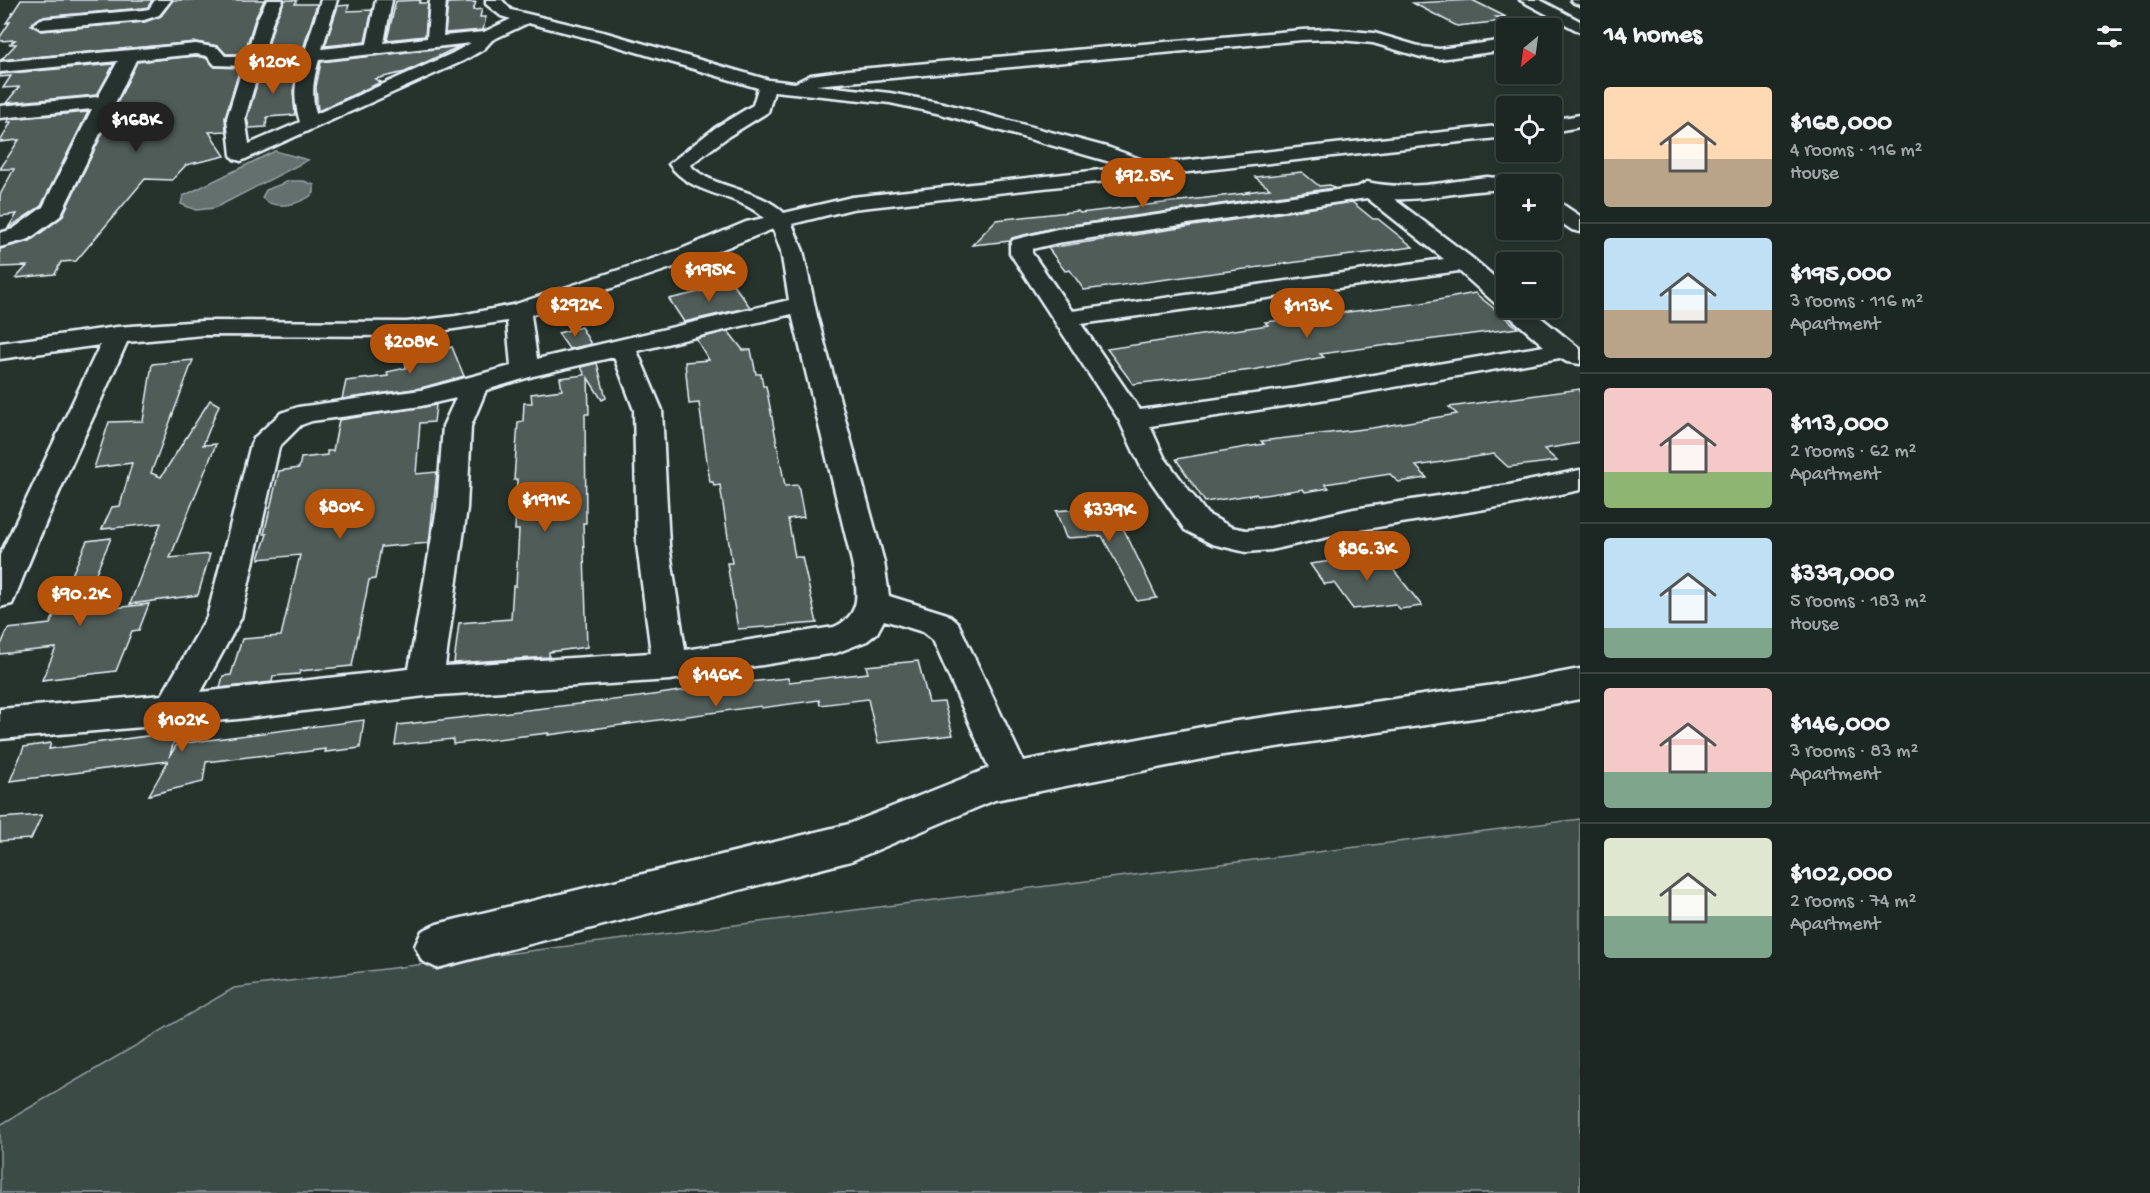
<!DOCTYPE html>
<meta charset="utf-8">
<style>
:root{--surface:#1c2622;--page:#252e2a;--text:#f1f3f6;--muted:#a0a5a5;--line:#3a4340;--accent:#b45309}
body{margin:0;font-family:"Gochi Hand",sans-serif;background:var(--page);color:var(--text);height:100vh;display:flex;flex-direction:column;font-size:22px;white-space:nowrap}
*{box-sizing:border-box;margin:0}
p{font-size:20px;color:var(--muted)}
.icon{flex:none;width:33px;height:33px;fill:none;stroke:currentColor;stroke-width:2;stroke-linecap:round;stroke-linejoin:round}
.map{position:relative;flex:1;overflow:hidden}
.sheet{display:flex;flex-direction:column;background:var(--surface);width:570px}
.sheet>*{flex:none}
.needle{width:39px;rotate:209deg}
.buttons{position:absolute;left:1496px;top:18px;display:grid;gap:12px}
.buttons a{display:grid;place-items:center;width:66px;height:66px;border-radius:6px;background:var(--surface);box-shadow:0 3px 9px #0003,0 0 0 2px var(--line);font-size:30px}
.price{position:absolute;translate:-50% -51px;padding:0 14px;border-radius:21px;background:var(--accent);color:#fff;font-size:20px;line-height:39px;filter:drop-shadow(0 2px 3px #0008)}
.price::after{content:'';position:absolute;left:50%;top:36px;width:18px;height:14px;margin-left:-9px;background:inherit;clip-path:polygon(0 0,100% 0,50% 100%)}
.price.selected{background:#222;color:#fff}
ul{padding:0;list-style:none}
li{display:flex;align-items:center;gap:18px;height:150px;padding:0 24px}
li+li{border-top:2px solid var(--line)}
li span{display:grid;place-items:center;flex:none;width:168px;height:120px;border-radius:6px;color:#555}
li>.icon{margin-inline-start:auto}
span .icon{width:72px;height:72px;fill:#fffc;stroke-width:1}
li b{font-size:26px}
h2{display:flex;justify-content:space-between;align-items:center;height:72px;padding:0 24px;font-size:26px}
main{display:flex;flex:1;min-height:0}
.map>svg:first-child{display:block}
.green{fill:#3e4b47;stroke:#939ea0;stroke-width:1.5}
.water{fill:#636f6d;stroke:#98a3a5;stroke-width:1.5}
.building{fill:#505c59;stroke:#e8f1f8;stroke-width:1.5}
.lines{fill:none;stroke-linecap:round;stroke-linejoin:round}
.minor-casing{stroke:#e8f1f8;stroke-width:5}
.minor{fill:#26332d;fill-rule:evenodd}
</style>
<main>
<div class="map">
<svg width="1580" height="1193" viewBox="0 0 1580 1193">
<rect width="100%" height="100%" fill="#26332d"/>
<filter id="ink" filterUnits="userSpaceOnUse"><feTurbulence type="fractalNoise" baseFrequency=".0167" numOctaves="2"/><feDisplacementMap in="SourceGraphic" scale="12" xChannelSelector="R" yChannelSelector="G"/><feConvolveMatrix kernelMatrix="1 2 1 2 8 2 1 2 1" color-interpolation-filters="sRGB"/></filter>
<g filter="url(#ink)">
<path class="green" d="M1580,819V1193H0V1125L234,988Z"/>
<g class="water">
<path d="M275,151L308,160L215,208L196,210L181,204L183,196Z"/>
<path d="M289,181H304L314,185V193C302,204 275,211 262,198L266,190Z"/>
</g>
<g class="building">
<path d="M21,0H152L148,7L143,8L41,17L31,25L41,31L145,22L161,16L173,0H264L255,19L244,54H226L218,46L196,42L1,60L16,44H10L15,40L0,41V37L10,22L6,23Z"/>
<path d="M285,0H297L295,4H317L303,49L266,53L275,21Z"/>
<path d="M421,0L419,3H428L425,36L387,40L396,1Z"/>
<path d="M1472,0L1506,17H1496L1503,21L1457,26L1413,3Z"/>
<path d="M476,2L473,10L482,9L480,17H486L483,30L445,33L448,3Z"/>
<path d="M349,5L347,11L372,10L365,42L325,46L338,6Z"/>
<path d="M460,46L405,72L375,79L381,82L318,111L316,87L321,62Z"/>
<path d="M196,56L206,58L215,67L240,68L225,117L226,131L209,132L225,156L186,165L172,180L145,179L76,261L61,262L55,274L16,278L27,266L0,267V249L30,241L62,217L137,62Z"/>
<path d="M114,64L97,95L6,103L19,87L3,88L11,76L0,77V74Z"/>
<path d="M299,65L293,91L295,115L267,117L266,127L249,128L247,118L262,68Z"/>
<path d="M88,112L41,206L8,228L17,214L0,216V195L14,169H0L19,140L0,142L11,122H7L9,119Z"/>
<path d="M1302,172L1319,186L1330,185L1334,188L1057,227L1012,238L1010,241L972,245L996,220L1078,211L1080,213L1248,193L1246,192L1270,189L1255,177Z"/>
<path d="M1352,202L1373,219H1378L1413,247L1084,290L1070,270L1065,271L1048,248Z"/>
<path d="M733,284L750,307L684,322L669,299Z"/>
<path d="M1475,293L1518,328L1320,354L1324,357L1252,370L1133,384L1107,349L1268,325L1265,322L1422,303Z"/>
<path d="M581,327L591,344L569,349L558,333Z"/>
<path d="M728,331L743,350H751L756,374H761L763,386H766L785,486L798,485L804,517L788,519L795,557H802L817,623L738,629L727,563H732L720,485L714,486L713,482H710L699,403L689,404L685,362L709,360L696,339Z"/>
<path d="M452,347L464,376L421,388L342,399L346,381L388,376L387,372L406,368L405,358Z"/>
<path d="M193,360L151,473L161,477L210,400L219,405L203,445L216,444L170,558L210,554L198,595L130,604L161,523L102,529L112,507L120,506L132,463L94,468L109,422L143,421L152,364Z"/>
<path d="M597,363L606,398L602,400L588,378L589,414H585L586,523H583L587,647L549,652V657L454,663L459,623L511,619L513,586H516L519,530H515L517,479L514,480L518,422L523,421L524,403H532L531,394L562,390L560,378L585,375L581,367Z"/>
<path d="M1580,389V443L1544,449L1557,461L1508,467L1494,454L1416,466L1427,478L1398,482L1390,474L1325,484L1329,488L1305,492L1303,489L1258,496L1256,494L1205,502L1176,459L1264,444L1261,441L1372,428L1457,414L1449,407Z"/>
<path d="M436,405L434,422L420,423L416,474L437,472L429,543L381,547L375,579L369,580L352,666L300,671L299,674L273,676L272,682L220,688L223,676L231,675L242,639L281,636L300,555L259,559L267,534H264L279,471L299,468L301,458L327,455V451H333L339,420Z"/>
<path d="M1112,506L1129,540L1157,598L1137,601L1102,536L1066,538L1056,511Z"/>
<path d="M111,538L79,612L149,604L139,630L132,631L116,671L42,680L56,648L0,654V647L8,629L50,624L87,541Z"/>
<path d="M1381,554L1422,606L1400,609L1395,604L1353,609L1334,583L1324,584L1310,564Z"/>
<path d="M918,661L929,703L944,702L953,735L878,743L868,699L820,705L819,700L761,708V706L548,735L549,733L453,744V739L395,745L398,725L639,697L727,684L788,678L789,682L868,673L866,666Z"/>
<path d="M364,720L360,748L325,752L326,749L265,757V755L206,762L203,782L149,795L168,761L10,781L24,747L51,743L49,749L177,732L169,758L177,744Z"/>
<path d="M42,815L31,839L0,841V818Z"/>
</g>
<g class="lines">
<g class="minor-casing">
<g id="minor">
<path d="M155,0H171L159,15L144,20L41,29L33,24L41,19L143,10L149,9Z"/>
<path d="M267,0H283L273,20L263,56L305,51L321,0H337L322,49L367,44L376,0H392L384,43L427,38L430,0H446L443,36L484,32L511,19L501,16L486,4V0H502L511,10L607,33L769,80L795,83L811,75L848,70L1302,30L1329,29L1374,33L1422,47L1439,49L1506,40V50L1439,59L1421,57L1373,43L1329,39L1302,40L816,85L890,93L943,103L1110,148L1154,164L1506,125V137L852,209L792,224L803,251L817,316L884,562L889,596L947,614L958,623L1023,761L1223,723L1494,685L1580,669V699L1494,715L1223,755L995,800L851,861L437,968L422,961L415,946L422,931L437,924L849,824L989,768L933,640L923,632L884,620L877,633L867,641L836,653L670,680L425,696L238,719L0,739V709L162,695L207,617L251,444L255,437L281,413L298,407L421,390L511,366L507,321L407,336L203,335L127,342C90,426 49,509 16,595L12,604L0,607V555L100,345L0,359V343L117,327L203,321L407,322L456,316L513,305L679,250L746,222L764,218C737,192 692,197 669,164L715,128L753,105L758,88L596,40L528,23L492,40L484,49L463,61L241,161L234,159L231,155L227,118L243,66L215,65L207,56L196,54L136,60L60,216L29,239L0,247V233L13,229L43,207L92,109L0,118V106L98,97L118,61L0,72V62L196,44L218,48L225,56H246L257,20ZM471,43L451,54L316,114C311,94 313,80 319,60ZM302,62C294,86 293,96 300,122L249,144L245,118L260,66ZM774,91L890,103L941,114L1128,167L852,197L784,213C758,187 713,190 690,165L729,136L768,112ZM773,229L781,251L789,300L537,359L531,315L695,260ZM792,314L852,562C857,589 864,614 834,627L685,650L669,545L662,410L637,351ZM614,357L634,410L637,545L651,653L445,666L467,508L471,426L486,390L533,376ZM456,398L443,426L437,508L409,669L201,692L241,618L279,447L301,425L312,421L421,406Z"/>
<path d="M1520,0H1540L1580,21V32Z"/>
<path d="M1571,0H1580V5L1574,3Z"/>
<path d="M1580,115V127L1551,132V120Z"/>
<path d="M1487,177L1516,180L1519,184H1506V190C1468,188 1431,201 1394,199L1472,258L1506,287V308H1529L1580,349V364L1567,362L1560,358L1297,404L1150,426L1164,457L1207,514L1231,527L1246,530L1271,528L1354,509L1509,485L1580,470V490L1509,505L1354,531L1271,550L1246,552L1212,544L1185,530L1141,467L1119,420L1010,253V245L1013,240L1057,229L1358,187L1367,182C1406,191 1447,182 1487,177ZM1367,198L1444,259L1072,311L1032,253V249L1057,243ZM1459,271L1497,305L1504,307L1506,313L1544,346L1297,388L1140,410L1081,324Z"/>
<path d="M1551,201L1559,202L1580,216V232L1572,230L1551,216Z"/>
</g>
</g>
<use href="#minor" class="minor"/>
</g>
</g>
</svg>
<div class="buttons">
<a><svg class="needle" viewBox="-14 -14 28 28"><path d="M0-13l5 13h-10z" fill="#e53935"/><path d="M0 13l5-13h-10z" fill="#a0a5a5"/></svg></a>
<a><svg class="icon" aria-label="locate" viewBox="0 0 24 24"><circle cx="12" cy="12" r="6"/><path d="M12 2v4M12 18v4M2 12h4M18 12h4"/></svg></a>
<a>+</a>
<a>−</a>
</div>
<b class="price" style="left:273px;top:95px">$120K</b>
<b class="price selected" style="left:136px;top:153px">$168K</b>
<b class="price" style="left:1143px;top:209px">$92.5K</b>
<b class="price" style="left:709px;top:303px">$195K</b>
<b class="price" style="left:575px;top:338px">$292K</b>
<b class="price" style="left:1307px;top:339px">$113K</b>
<b class="price" style="left:410px;top:375px">$208K</b>
<b class="price" style="left:545px;top:533px">$191K</b>
<b class="price" style="left:340px;top:540px">$80K</b>
<b class="price" style="left:1109px;top:543px">$339K</b>
<b class="price" style="left:1367px;top:582px">$86.3K</b>
<b class="price" style="left:80px;top:627px">$90.2K</b>
<b class="price" style="left:716px;top:708px">$146K</b>
<b class="price" style="left:182px;top:753px">$102K</b>
</div>
<section class="sheet">
<h2>14 homes<svg class="icon" aria-label="filters" viewBox="0 0 24 24"><path d="M4 7h16M4 17h16"/><circle cx="9" cy="7" r="2"/><circle cx="15" cy="17" r="2"/></svg></h2>
<ul>
<li><span style="background:linear-gradient(#ffd9b3 60%,#b9a48a 0)"><svg class="icon" aria-label="home" viewBox="0 0 24 24"><path d="M3 11l9-7 9 7M6 9v11h12V9"/></svg></span><div><b>$168,000</b><p>4 rooms · 116 m²</p><p>House</p></div></li>
<li><span style="background:linear-gradient(#bfe0f5 60%,#b9a48a 0)"><svg class="icon" aria-label="home" viewBox="0 0 24 24"><path d="M3 11l9-7 9 7M6 9v11h12V9"/></svg></span><div><b>$195,000</b><p>3 rooms · 116 m²</p><p>Apartment</p></div></li>
<li><span style="background:linear-gradient(#f6c9c9 70%,#8fb573 0)"><svg class="icon" aria-label="home" viewBox="0 0 24 24"><path d="M3 11l9-7 9 7M6 9v11h12V9"/></svg></span><div><b>$113,000</b><p>2 rooms · 62 m²</p><p>Apartment</p></div></li>
<li><span style="background:linear-gradient(#bfe0f5 75%,#7fa58c 0)"><svg class="icon" aria-label="home" viewBox="0 0 24 24"><path d="M3 11l9-7 9 7M6 9v11h12V9"/></svg></span><div><b>$339,000</b><p>5 rooms · 183 m²</p><p>House</p></div></li>
<li><span style="background:linear-gradient(#f6c9c9 70%,#7fa58c 0)"><svg class="icon" aria-label="home" viewBox="0 0 24 24"><path d="M3 11l9-7 9 7M6 9v11h12V9"/></svg></span><div><b>$146,000</b><p>3 rooms · 83 m²</p><p>Apartment</p></div></li>
<li><span style="background:linear-gradient(#dfe7d0 65%,#7fa58c 0)"><svg class="icon" aria-label="home" viewBox="0 0 24 24"><path d="M3 11l9-7 9 7M6 9v11h12V9"/></svg></span><div><b>$102,000</b><p>2 rooms · 74 m²</p><p>Apartment</p></div></li>
</ul>
</section>
</main>
